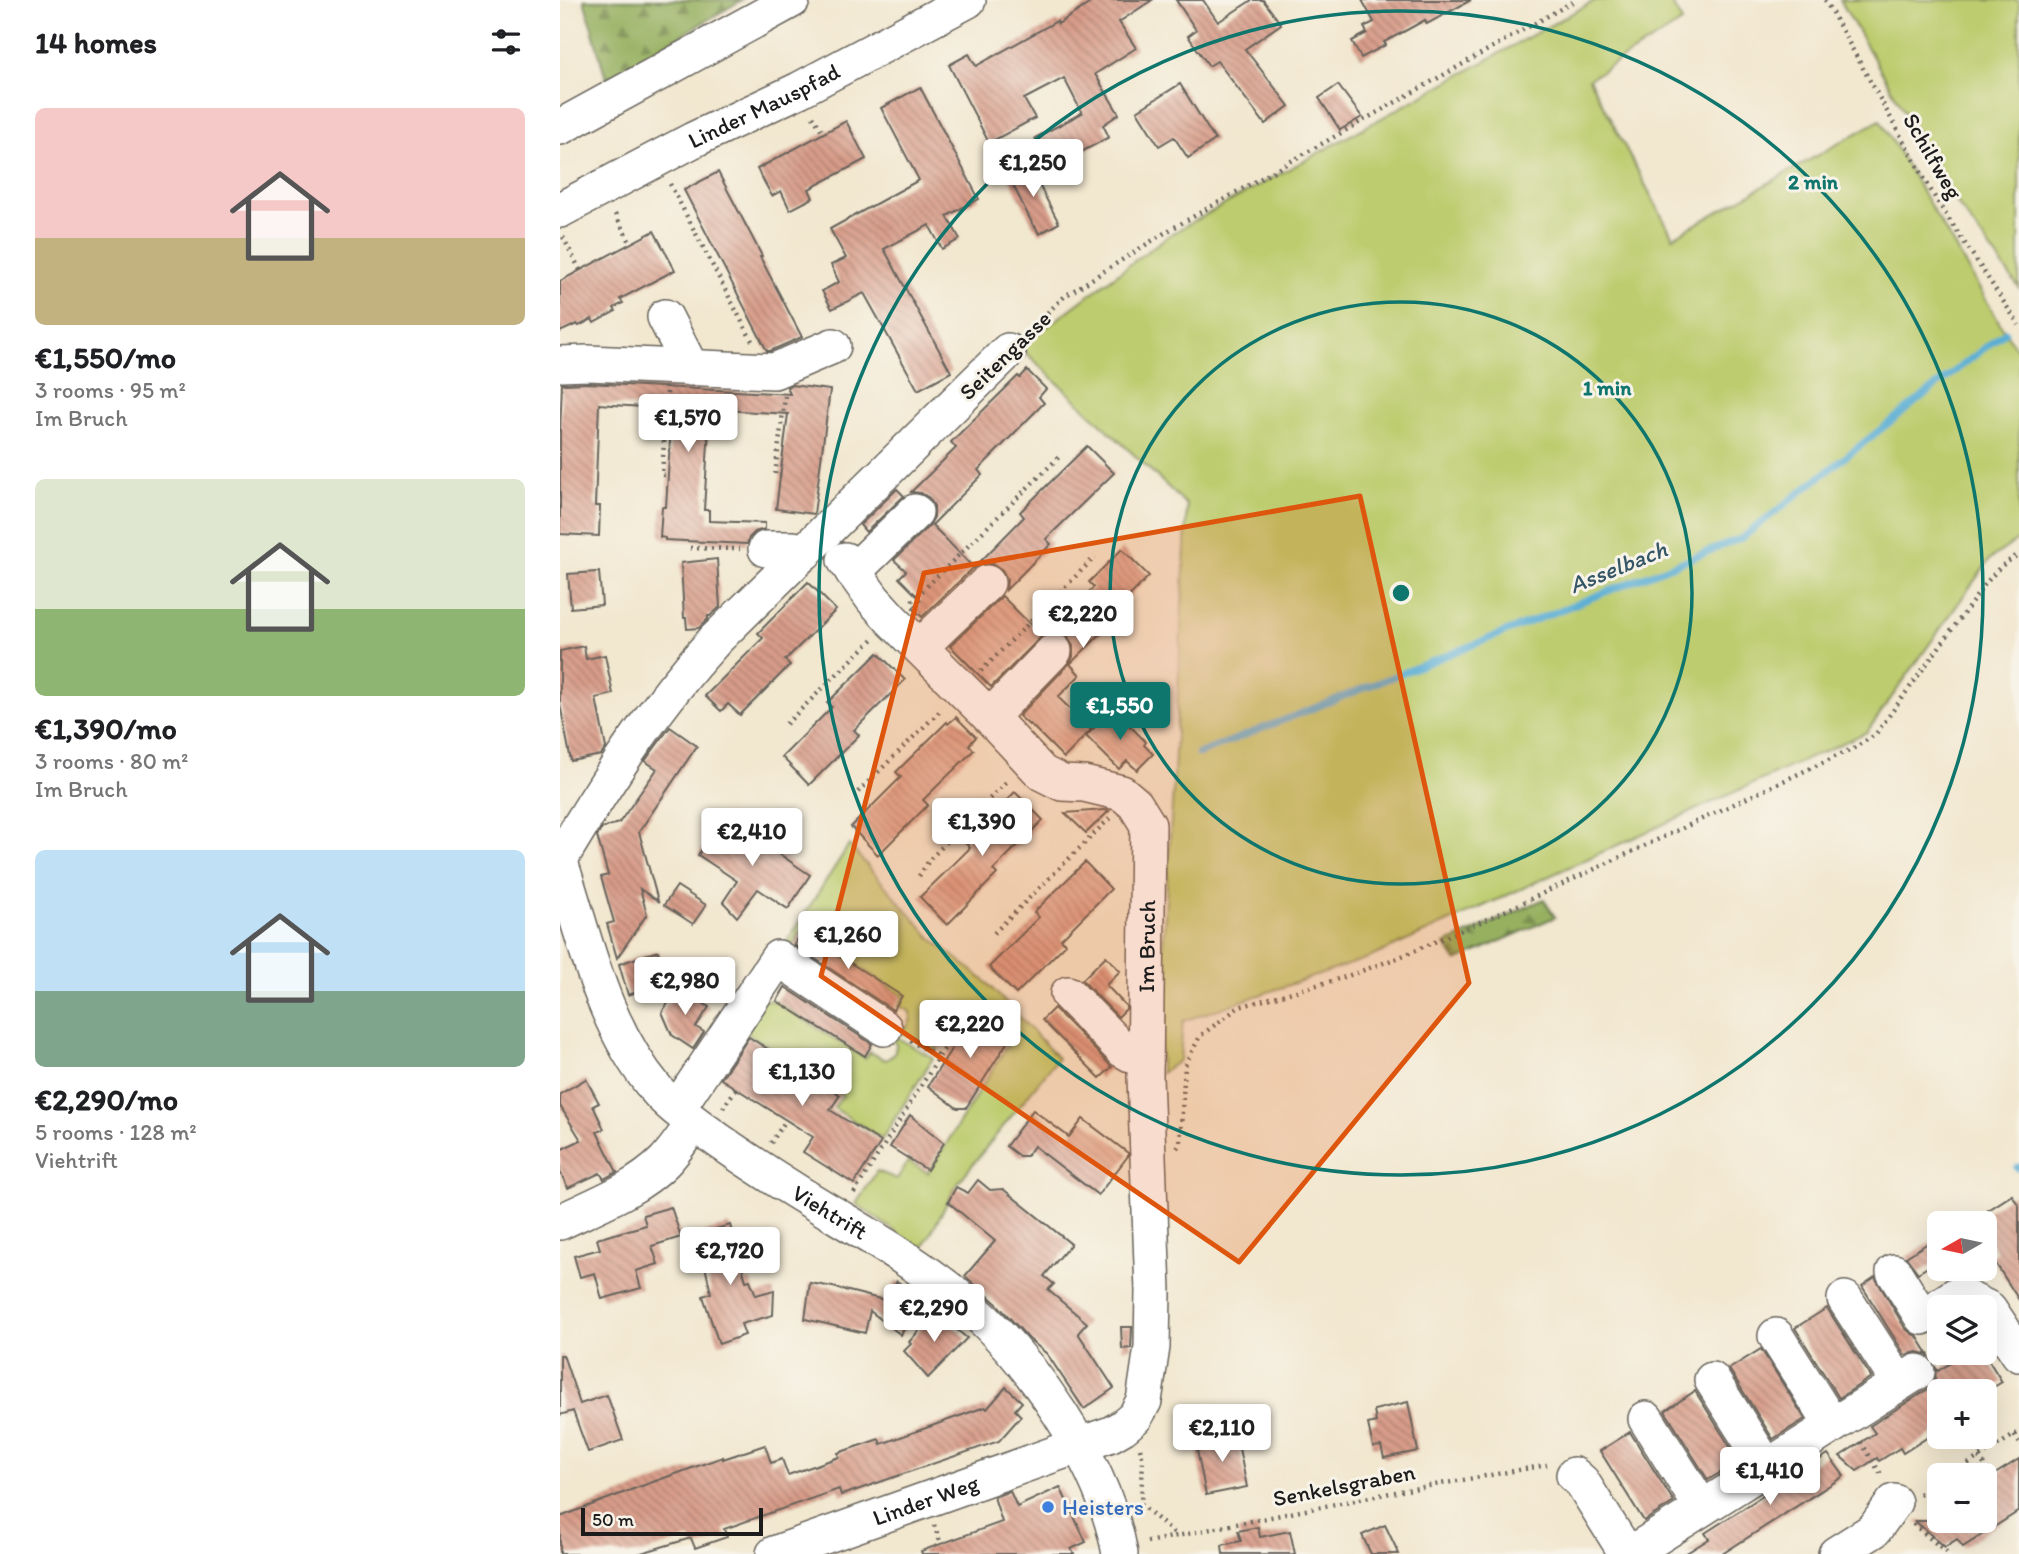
<!DOCTYPE html>
<meta charset="utf-8">
<style>
:root{--surface:#fff;--page:#f2f2f2;--text:#202124;--muted:#757577;--accent:#0f766e}
body{margin:0;font-family:Itim,sans-serif;background:var(--page);color:var(--text);height:100vh;display:flex;flex-direction:column;font-size:26px;white-space:nowrap}
*{box-sizing:border-box;margin:0}
p{font-size:23px;color:var(--muted)}
.icon{flex:none;width:38px;height:38px;fill:none;stroke:currentColor;stroke-width:2;stroke-linecap:round;stroke-linejoin:round}
.map{position:relative;flex:1;overflow:hidden}
.sheet{display:flex;flex-direction:column;background:var(--surface);width:560px}
.sheet>*{flex:none}
.needle{width:46px;rotate:261deg}
.buttons{position:absolute;left:1367px;top:1211px;display:grid;gap:14px}
.buttons a{display:grid;place-items:center;width:70px;height:70px;border-radius:10px;background:var(--surface);box-shadow:0 7px 28px #0002;font-size:35px}
.scale{position:absolute;left:21px;bottom:18px;width:182px;box-sizing:border-box;padding-left:7px;border:4px solid #1c1c1c;border-top:0;font-size:19px;line-height:24px;white-space:nowrap;color:#1c1c1c;-webkit-text-stroke:5px #f7f3e8;paint-order:stroke}
.price{position:absolute;translate:-50% -60px;padding:0 16px;border-radius:7px;background:#fff;color:#222;font-size:23px;line-height:46px;filter:drop-shadow(0 2px 4px #0008)}
.price::after{content:'';position:absolute;left:50%;top:42px;width:21px;height:16px;margin-left:-10px;background:inherit;clip-path:polygon(0 0,100% 0,50% 100%)}
.price.active{background:var(--accent);color:#fff}
ul{padding:0;list-style:none}
li{display:grid;align-content:center;gap:14px;height:371px;padding:0 35px}
li span{display:grid;place-items:center;height:217px;border-radius:10px;color:#555}
li>.icon{margin-inline-start:auto}
span .icon{width:126px;height:126px;fill:#fffc;stroke-width:1}
li b{font-size:30px}
h2{display:flex;justify-content:space-between;align-items:center;height:84px;padding:0 35px;font-size:30px}
main{display:flex;flex:1;min-height:0}
.map>svg:first-child{display:block}
.green{fill:#bdcc6e;stroke:#6c7445;stroke-width:2}
.forest{fill:url(#forest-firs);stroke:#59663e;stroke-width:2}
.lines{fill:none;stroke-linecap:round;stroke-linejoin:round}
.stream{stroke:#58add4;stroke-width:7}
.building{fill:url(#building-back-hatch)}
.minor-casing{stroke:#67635b;stroke-width:38}
.path{stroke:#67635b;stroke-width:4.5;stroke-dasharray:2 5;stroke-linecap:butt}
.minor{stroke:#fff;stroke-width:35}
.marked{fill:#de560d;fill-opacity:0.2;stroke:#de560d;stroke-width:5;stroke-linejoin:round}
.ring{fill:none;stroke:#0f766e;stroke-width:3.5}
.shop-dot{fill:#3f7fe0;stroke:#f7f3e8;stroke-width:2.5}
.labels{text-anchor:middle;stroke-width:6;stroke-linejoin:round;paint-order:stroke}
.street-label{font-size:23px;fill:#1c1c1c;stroke:#f7f3e8}
.shop-label{font-size:23px;fill:#366cbe;stroke:#f7f3e8;text-anchor:start}
.water-label{font-size:24px;font-style:italic;fill:#345666;stroke:#f7f3e8}
.centre{fill:#0f766e;stroke:#f7f3e8;stroke-width:3.5}
.ring-label{font-size:21px;text-anchor:middle;font-weight:bold;fill:#0f766e;stroke:#f7f3e8;stroke-width:6;stroke-linejoin:round;paint-order:stroke}
</style>
<main>
<section class="sheet">
<h2>14 homes<svg class="icon" aria-label="filters" viewBox="0 0 24 24"><path d="M4 7h16M4 17h16"/><circle cx="9" cy="7" r="2"/><circle cx="15" cy="17" r="2"/></svg></h2>
<ul>
<li><span style="background:linear-gradient(#f6c9c9 60%,#c2b280 0)"><svg class="icon" aria-label="home" viewBox="0 0 24 24"><path d="M3 11l9-7 9 7M6 9v11h12V9"/></svg></span><div><b>€1,550/mo</b><p>3 rooms · 95 m²</p><p>Im Bruch</p></div></li>
<li><span style="background:linear-gradient(#dfe7d0 60%,#8fb573 0)"><svg class="icon" aria-label="home" viewBox="0 0 24 24"><path d="M3 11l9-7 9 7M6 9v11h12V9"/></svg></span><div><b>€1,390/mo</b><p>3 rooms · 80 m²</p><p>Im Bruch</p></div></li>
<li><span style="background:linear-gradient(#bfe0f5 65%,#7fa58c 0)"><svg class="icon" aria-label="home" viewBox="0 0 24 24"><path d="M3 11l9-7 9 7M6 9v11h12V9"/></svg></span><div><b>€2,290/mo</b><p>5 rooms · 128 m²</p><p>Viehtrift</p></div></li>
</ul>
</section>
<div class="map">
<svg width="1459" height="1554" viewBox="0 0 1459 1554">
<defs>
<pattern id="forest-firs" width="22" height="20" patternUnits="userSpaceOnUse" patternTransform="scale(1.75)"><rect width="22" height="20" fill="#96b061"/><path d="M5 1l3.5 6h-7zM16 11l3.5 6h-7z" fill="#7a8e4f"/></pattern>
<pattern id="building-back-hatch" width="6" height="6" patternUnits="userSpaceOnUse" patternTransform="scale(1.75)"><rect width="6" height="6" fill="#d89c89"/><path d="M-1 5l2 2M0 0l6 6M5-1l2 2" fill="none" stroke="#ae7e6f"/></pattern>
</defs>
<rect width="100%" height="100%" fill="#f7f3e8"/>
<filter id="ink" filterUnits="userSpaceOnUse"><feTurbulence type="fractalNoise" baseFrequency=".0143" numOctaves="2"/><feDisplacementMap in="SourceGraphic" scale="14" xChannelSelector="R" yChannelSelector="G"/><feConvolveMatrix kernelMatrix="1 2 1 2 8 2 1 2 1" color-interpolation-filters="sRGB"/></filter>
<filter id="wash" filterUnits="userSpaceOnUse"><feTurbulence type="fractalNoise" baseFrequency=".00686" numOctaves="4" result="noise"/><feDisplacementMap in="SourceGraphic" scale="28" xChannelSelector="R" yChannelSelector="G"/><feGaussianBlur stdDeviation="1.57" result="paint"/><feColorMatrix in="noise" values="0 0 0 0 0 0 0 0 0 0 0 0 0 0 0 0 0 1.4 0 .05"/><feComposite in="paint" operator="in"/></filter>
<g filter="url(#wash)">
<rect width="100%" height="100%" fill="#f2e7cf"/>
<g class="green">
<path d="M1036,0H1110L1122,22L1029,79L1113,237L1320,120L1445,332L1459,352V539L1430,559L1307,732L811,957L623,1021L620,1060L601,1073L600,991L614,775L627,505L460,347L609,235Z"/>
<path d="M1280,0H1458L1459,3V288L1399,206Z"/>
<path d="M289,845L372,939L424,980L498,1058L397,1184L362,1250L296,1204L317,1171L337,1179L348,1161L368,1173L456,1032L415,1008L403,1026L394,1022L376,1051L327,1025L341,1029L347,1027L351,1019L350,1012L343,1007L338,1008L344,996L258,941L259,938L244,928L231,947L226,943Z"/>
<path d="M201,999L214,1001L305,1058L310,1052L325,1060C333,1057 336,1053 336,1043L321,1035L324,1030L373,1058L322,1139L274,1108L283,1095L181,1029Z"/>
</g>
<g class="forest">
<path d="M24,0H182L46,79Z"/>
<path d="M984,899L995,917L896,961L885,944Z"/>
</g>
<g class="lines">
<g class="stream">
<path d="M638,754L1182,538L1445,332"/>
<path d="M1457,1168L1459,1167"/>
</g>
</g>
<g id="blocks">
<g class="building">
<path d="M535,0H592L559,22L576,48L535,74L559,114L543,125L549,137L490,169L475,138L522,113L504,78L464,99L475,118L429,143L389,65L409,54L416,66L497,21L498,24Z"/>
<path d="M616,0H643L658,22L692,0H703L721,24L685,49L729,106L705,124L657,61L649,66L628,36L636,30Z"/>
<path d="M802,0H911L867,24L865,20L845,31L824,42L826,45L801,58L792,41L807,33L804,27L814,22Z"/>
<path d="M620,84L655,140L628,158L614,137L599,146L577,111Z"/>
<path d="M778,85L802,117L780,130L759,98Z"/>
<path d="M360,87L419,199L387,216L400,239L382,249L369,225L324,249L391,372L358,390L304,293L272,309L262,291L279,282L271,265L286,258L270,229L359,180L321,108Z"/>
<path d="M286,121L306,159L249,189L253,198L230,210L221,191L212,196L197,169Z"/>
<path d="M468,164L499,223L479,234L475,226L474,227L448,175Z"/>
<path d="M158,172L202,256L200,257L242,337L210,351H207L124,190Z"/>
<path d="M94,231L115,270L60,299L63,303L54,308L56,311L34,323L32,319L19,326L17,324L0,332V281Z"/>
<path d="M467,370L486,389L479,397L484,403L418,470L422,475L372,525L414,568L464,517L460,512L527,446L554,473L486,539L491,544L446,590L447,579L442,570L433,564H422L413,568L362,617L353,608L361,600L339,578L346,571L334,560L369,526L374,517V506L369,498L361,493L351,492L396,448L391,442L458,376L460,378Z"/>
<path d="M28,383L230,394L227,387L232,385L270,390L254,514L216,509L228,414L150,409L144,510H149V521L205,523V529L195,532L189,538L187,544L105,540V538L100,537L102,507H106L112,409L39,404L35,506H40L39,536L0,534V433L2,384Z"/>
<path d="M337,489L344,496L306,532L300,525Z"/>
<path d="M562,549L589,576L556,610L560,615L510,664L520,675L498,697L531,730L504,758L470,724L469,725L459,716L508,665L513,657V646L508,637L500,632H489L534,587L529,582Z"/>
<path d="M157,559L160,607L150,616H148V619L139,628L127,629L126,618H124L121,563Z"/>
<path d="M37,572H39L42,605L11,608L8,574Z"/>
<path d="M248,582L276,610L225,660L230,665L180,715L168,704L161,711L145,696L203,638L198,633Z"/>
<path d="M442,596L482,636L431,687L390,646Z"/>
<path d="M24,646L26,659L45,655L53,694L36,698L46,748L41,755L11,761L0,704V651Z"/>
<path d="M318,653L345,680L294,730L299,735L249,785L222,757L272,707L267,703Z"/>
<path d="M553,709L586,742L584,745L593,754L577,770L567,761L559,769L526,736Z"/>
<path d="M396,717L416,737L409,745L414,750L363,800L368,805L318,855L291,827L341,777L336,772L387,722L388,724Z"/>
<path d="M110,727L137,746L79,832L98,901L80,889L87,914L57,958L47,924L54,922L41,877L48,875L37,836L42,828L59,823L97,769L85,761Z"/>
<path d="M455,792L483,820L433,870L437,874L387,925L360,897L410,848L405,842Z"/>
<path d="M544,810L549,811L526,833L505,813Z"/>
<path d="M163,818L210,851L212,849L250,875L228,909L198,889L177,917L163,902L177,881L138,855Z"/>
<path d="M525,862L551,889L501,939L506,944L456,994L429,967L479,917L474,912Z"/>
<path d="M117,886L146,905L133,924L104,905Z"/>
<path d="M242,932L342,996L333,1010L234,945Z"/>
<path d="M98,951L109,982L68,995L59,964Z"/>
<path d="M546,956L560,971L546,985L566,1006V1009L558,1017L522,980Z"/>
<path d="M119,987L149,1007L136,1027L144,1032L133,1049L112,1035L102,1012Z"/>
<path d="M225,987L312,1044L305,1056L217,1001Z"/>
<path d="M494,1008L552,1067L540,1078L482,1020Z"/>
<path d="M416,1010L453,1033L406,1108H397L368,1086Z"/>
<path d="M189,1037L280,1095L270,1110L321,1142L294,1184L243,1152L253,1137L161,1079Z"/>
<path d="M26,1079L39,1103L33,1106L44,1129L37,1132L57,1172L44,1179L40,1173L8,1188L0,1172V1150L21,1140L0,1106V1094Z"/>
<path d="M473,1110L509,1137L523,1119L568,1153V1156L538,1195L474,1146L467,1156H459L446,1146Z"/>
<path d="M350,1115L384,1143L367,1170L330,1147Z"/>
<path d="M418,1180L430,1190L443,1189L511,1244L484,1276L494,1284L488,1290L527,1323L518,1333L554,1388L524,1409L487,1354L469,1339L437,1304L405,1276L435,1241L388,1202L396,1187L408,1193Z"/>
<path d="M1452,1195L1459,1206V1300L1431,1256L1437,1252L1424,1232V1223H1419L1416,1218Z"/>
<path d="M111,1207L121,1237L92,1246L98,1264L76,1271L81,1288L42,1299L35,1273L20,1277L14,1256L40,1249L37,1239L86,1225L83,1215Z"/>
<path d="M170,1225L186,1281L190,1280L196,1295L214,1290L213,1315L181,1324L185,1335L159,1344L143,1296L151,1293L143,1257H141L135,1235Z"/>
<path d="M1379,1236V1260L1358,1273L1346,1257Z"/>
<path d="M1315,1277L1345,1328L1352,1334L1357,1336L1370,1357L1366,1354L1357,1352L1345,1355L1302,1286Z"/>
<path d="M337,1281L359,1299L341,1335L310,1311L305,1333L245,1319L250,1283L273,1287L324,1300Z"/>
<path d="M1267,1308L1311,1377L1279,1398L1235,1328Z"/>
<path d="M375,1312L407,1338L368,1378L344,1351L351,1344L349,1342Z"/>
<path d="M561,1327H572L571,1348L562,1349Z"/>
<path d="M1201,1349L1245,1419L1213,1439L1169,1369Z"/>
<path d="M1406,1353H1424L1442,1382L1427,1391H1379V1430L1343,1453L1340,1448L1319,1461L1317,1458L1297,1471L1280,1456L1315,1433L1310,1426L1368,1389L1375,1381L1376,1368L1378,1371Z"/>
<path d="M0,1355H3L20,1404L47,1395L63,1440L28,1452L13,1411L0,1415Z"/>
<path d="M446,1387L462,1402L455,1410L461,1416L439,1441L291,1492L281,1495L279,1489L164,1529L167,1537L135,1548L131,1538L78,1554H0V1517L76,1488L163,1457V1459L205,1445L211,1463L222,1459L228,1475L279,1457L278,1453L319,1439L321,1444L425,1407L427,1409Z"/>
<path d="M1135,1391L1179,1461L1148,1480L1105,1411Z"/>
<path d="M848,1402L858,1451L824,1458L821,1446L813,1447L808,1424L816,1422L814,1410Z"/>
<path d="M675,1429L687,1487L646,1495L637,1450L656,1446L653,1433Z"/>
<path d="M1070,1432L1114,1502L1084,1521L1040,1451Z"/>
<path d="M1268,1454L1284,1476L1162,1554H1125L1149,1539L1145,1533Z"/>
<path d="M1459,1459V1511L1403,1547L1397,1539L1385,1547L1355,1521H1424V1481Z"/>
<path d="M500,1487L526,1542L511,1549L514,1554H362L361,1551L442,1522L434,1497L450,1491L457,1507Z"/>
<path d="M825,1525L839,1554H811L802,1535Z"/>
<path d="M698,1527L700,1537L730,1531L735,1554H663L662,1545L681,1541L678,1531Z"/>
</g>
</g>
</g>
<g filter="url(#ink)">
<use href="#blocks" fill-opacity="0" stroke="#67635b" stroke-width="2"/>
<g class="lines">
<g class="minor-casing">
<g id="minor">
<path d="M0,127L232,0"/>
<path id="s1" d="M0,210L133,140L239,90L408,0"/>
<path d="M105,317L131,368"/>
<path d="M0,364L28,363L214,371L273,346"/>
<path d="M206,549H233L245,552"/>
<path d="M293,572L355,512"/>
<path d="M360,647L427,583"/>
<path d="M430,717L494,651"/>
<path d="M0,859C46,782 94,706 155,640L448,351"/>
<path id="s2" d="M0,862C26,941 41,1023 96,1089C109,1105 128,1118 144,1130C174,1152 205,1172 237,1192C290,1225 347,1256 396,1295C468,1353 544,1463 560,1554"/>
<path d="M508,994L563,1050L585,1062"/>
<path d="M117,1109L218,958L324,1028"/>
<path d="M0,1222C35,1205 76,1190 104,1162C115,1151 124,1136 134,1123"/>
<path d="M1334,1272L1362,1317L1398,1294L1429,1309L1459,1354"/>
<path d="M1285,1299L1339,1383"/>
<path d="M1216,1336L1272,1425"/>
<path d="M1152,1380L1207,1467"/>
<path d="M1086,1419L1142,1508"/>
<path d="M1014,1475L1022,1482L1067,1554"/>
<path id="s3" d="M214,1554L551,1434L563,1427L575,1417L584,1401L592,1347L593,1291L585,1077L588,825L575,804L562,793L524,784L502,783L482,773L430,717L332,620L313,599L285,560"/>
<path d="M1070,1554L1357,1372"/>
<path d="M1276,1554L1314,1530L1334,1502"/>
</g>
</g>
<g class="path">
<path d="M1265,0L1377,201L1459,325"/>
<path d="M253,116L263,133"/>
<path d="M110,184L192,341"/>
<path d="M55,214L71,244"/>
<path d="M3,237L20,270"/>
<path d="M467,332L505,296L606,232L1016,0"/>
<path d="M107,392L102,475H108"/>
<path d="M0,413H1"/>
<path d="M221,476L215,475L225,396"/>
<path d="M130,548L180,549"/>
<path d="M352,601L501,455"/>
<path d="M421,671L535,557"/>
<path d="M226,724L313,639"/>
<path d="M298,792L382,709"/>
<path d="M359,876L370,859L449,779"/>
<path d="M434,933L550,818"/>
<path d="M350,1041L379,1056"/>
<path d="M163,1108L176,1089"/>
<path d="M211,1143L226,1120"/>
<path d="M617,1148L620,1143L625,1065L640,1036L679,1007L782,978L840,957L932,917L1294,748L1315,735L1426,583L1440,567L1459,554"/>
<path d="M294,1193L396,1030L401,1034"/>
<path d="M1454,1435L1459,1442"/>
<path d="M1301,1442L1322,1476"/>
<path d="M580,1448L583,1460L581,1504L616,1535"/>
<path d="M1419,1457L1432,1476"/>
<path d="M1390,1475L1459,1432"/>
<path d="M1359,1494L1379,1482"/>
<path d="M1353,1524L1389,1554"/>
<path d="M374,1525L381,1544"/>
<path d="M587,1542L830,1493L987,1465"/>
</g>
<use href="#minor" class="minor"/>
</g>
</g>
<path class="marked" d="M800,496L909,983L679,1262L261,976L364,573Z"/>
<g class="ring">
<circle cx="841" cy="593" r="291"/>
<circle cx="841" cy="593" r="582"/>
</g>
<circle class="shop-dot" cx="488" cy="1507" r="7"/>
<g class="labels">
<g class="street-label">
<text dy="8" stroke="none"><textPath href="#s1" startOffset="229">Linder Mauspfad</textPath></text>
<text transform="translate(1373 156) rotate(60)" y="8">Schilfweg</text>
<text transform="translate(445 355) rotate(-44)" y="8">Seitengasse</text>
<text dy="8" stroke="none"><textPath href="#s3" startOffset="861">Im Bruch</textPath></text>
<text dy="8" stroke="none"><textPath href="#s2" startOffset="462">Viehtrift</textPath></text>
<text transform="translate(784 1485) rotate(-11)" y="8">Senkelsgraben</text>
<text dy="8" stroke="none"><textPath href="#s3" startOffset="161">Linder Weg</textPath></text>
</g>
<g class="shop-label">
<text x="502" y="1515">Heisters</text>
</g>
<g class="water-label">
<text transform="translate(1058 567) rotate(-22)" y="8">Asselbach</text>
</g>
</g>
<circle cx="841" cy="593" r="10" class="centre"/>
<g class="ring-label">
<text x="1253" y="189">2 min</text>
<text x="1047" y="395">1 min</text>
</g>
</svg>
<div class="buttons">
<a><svg class="needle" viewBox="-14 -14 28 28"><path d="M0-13l5 13h-10z" fill="#e53935"/><path d="M0 13l5-13h-10z" fill="#757577"/></svg></a>
<a><svg class="icon" aria-label="layers" viewBox="0 0 24 24"><path d="M12 4l9 5-9 5-9-5zM3 14l9 5 9-5"/></svg></a>
<a>+</a>
<a>−</a>
</div>
<div class="scale">50 m</div>
<b class="price" style="left:473px;top:199px">€1,250</b>
<b class="price" style="left:128px;top:454px">€1,570</b>
<b class="price" style="left:523px;top:650px">€2,220</b>
<b class="price active" style="left:560px;top:742px">€1,550</b>
<b class="price" style="left:422px;top:858px">€1,390</b>
<b class="price" style="left:192px;top:868px">€2,410</b>
<b class="price" style="left:288px;top:971px">€1,260</b>
<b class="price" style="left:125px;top:1017px">€2,980</b>
<b class="price" style="left:410px;top:1060px">€2,220</b>
<b class="price" style="left:242px;top:1108px">€1,130</b>
<b class="price" style="left:170px;top:1287px">€2,720</b>
<b class="price" style="left:374px;top:1344px">€2,290</b>
<b class="price" style="left:662px;top:1464px">€2,110</b>
<b class="price" style="left:1210px;top:1507px">€1,410</b>
</div>
</main>
